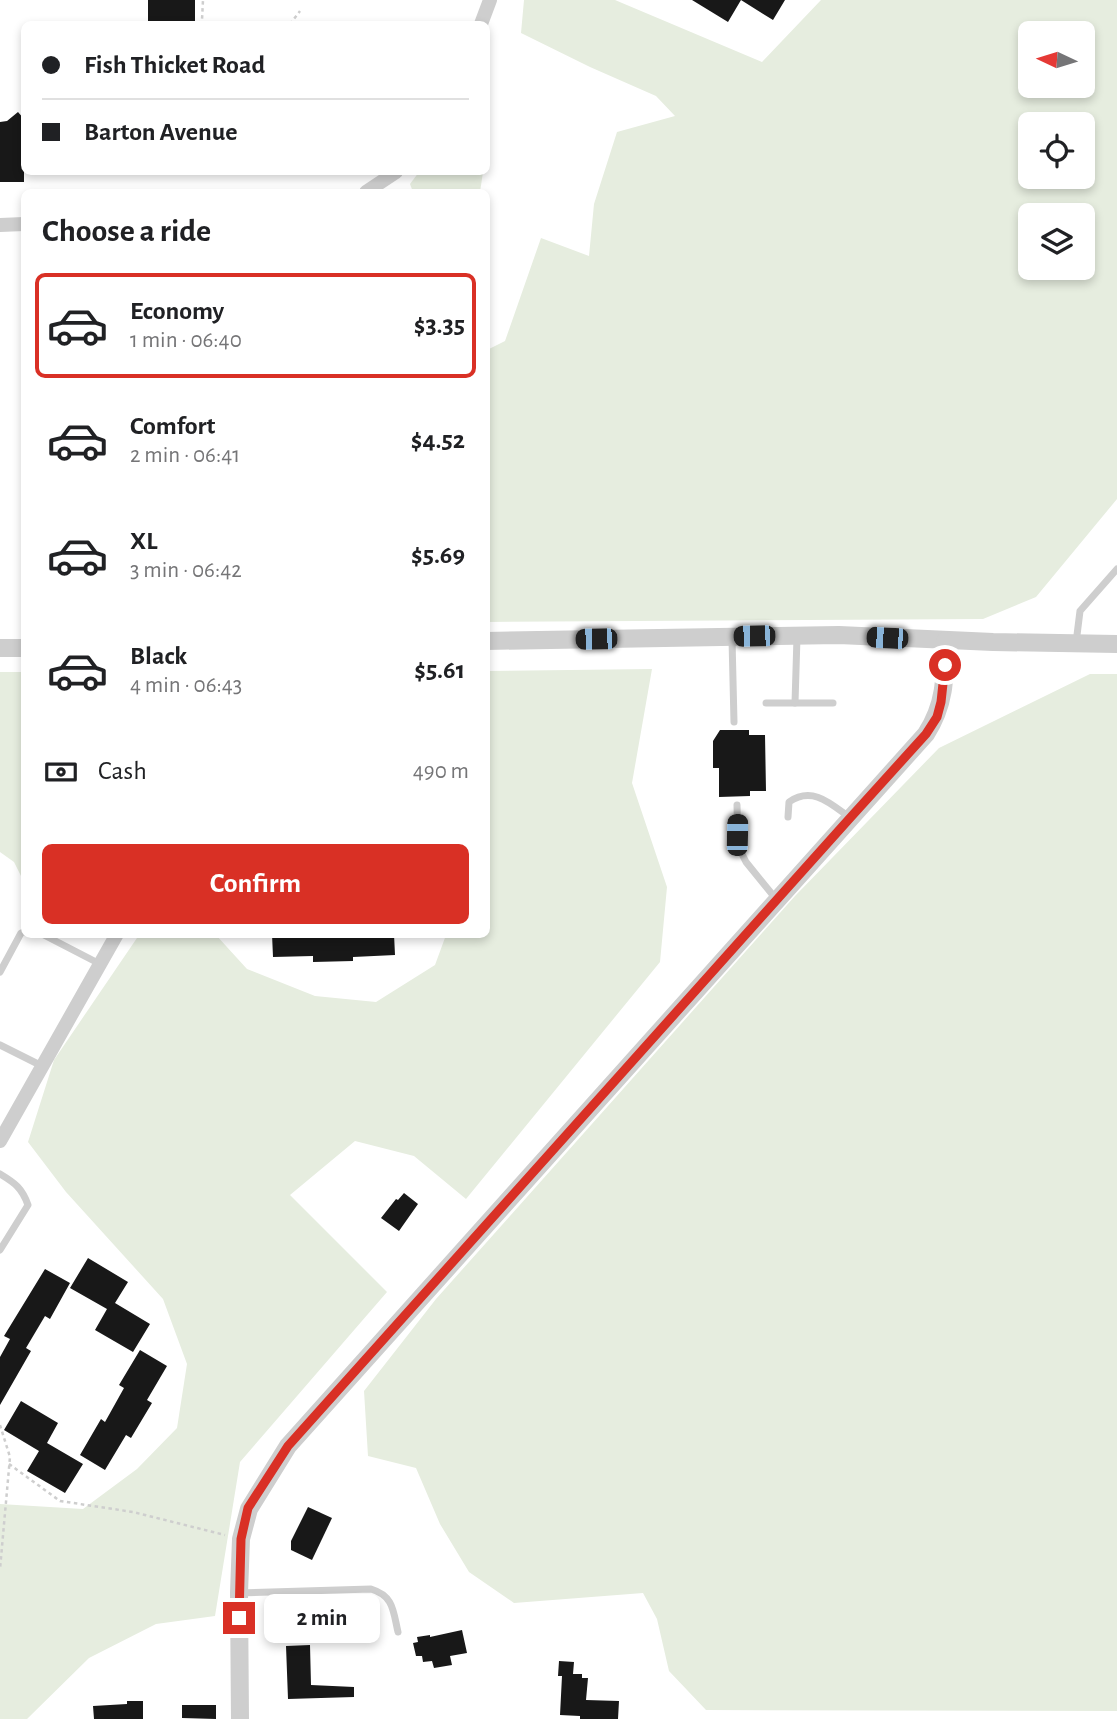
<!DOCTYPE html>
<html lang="en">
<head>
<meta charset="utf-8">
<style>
  body { margin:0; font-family:"Alegreya Sans",sans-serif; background:#f6f6f6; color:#202124; height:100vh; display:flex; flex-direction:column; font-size:26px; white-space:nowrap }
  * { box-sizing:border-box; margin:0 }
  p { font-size:23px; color:#757577 }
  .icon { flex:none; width:38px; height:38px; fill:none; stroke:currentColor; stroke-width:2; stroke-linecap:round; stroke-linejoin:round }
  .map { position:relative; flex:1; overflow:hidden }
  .side { position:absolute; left:21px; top:189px; width:469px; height:749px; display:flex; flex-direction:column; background:#fff; border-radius:10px; box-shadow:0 4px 10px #0003 }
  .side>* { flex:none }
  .hud { position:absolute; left:21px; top:21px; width:469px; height:154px; border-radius:10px; box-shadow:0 4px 10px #0003; display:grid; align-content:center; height:154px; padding:0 21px; background:#fff }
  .needle { width:46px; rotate:274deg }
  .tools { position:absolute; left:1018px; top:21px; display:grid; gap:14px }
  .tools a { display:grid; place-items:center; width:77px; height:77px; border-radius:10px; background:#fff; box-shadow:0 4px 10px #0003; font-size:35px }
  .end { position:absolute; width:32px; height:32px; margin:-16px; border:9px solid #d93025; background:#fff; box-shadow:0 0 0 4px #fff }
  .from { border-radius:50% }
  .bubble { position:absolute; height:49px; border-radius:10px; background:#fff; box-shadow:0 4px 10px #0003; font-size:23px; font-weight:600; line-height:49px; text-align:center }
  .car { position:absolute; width:21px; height:42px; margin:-21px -10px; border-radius:9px; box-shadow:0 0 5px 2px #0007; background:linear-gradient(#222 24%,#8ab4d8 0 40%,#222 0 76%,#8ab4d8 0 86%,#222 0) }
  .hud b { display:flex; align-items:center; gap:24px; height:66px; font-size:26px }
  .hud b+b { border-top:2px solid #e0e0e0 }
  .hud i { width:18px; height:18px; background:#202124 }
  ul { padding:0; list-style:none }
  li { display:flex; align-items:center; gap:21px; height:105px; margin:0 14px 10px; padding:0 7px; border:4px solid transparent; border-radius:10px }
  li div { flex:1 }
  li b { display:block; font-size:26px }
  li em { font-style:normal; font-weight:600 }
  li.on { border-color:#d93025 }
  li>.icon { width:63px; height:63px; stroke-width:1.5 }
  h2 { padding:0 21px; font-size:32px; line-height:84px }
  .pay { display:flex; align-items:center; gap:18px; height:77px; padding:0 21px; font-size:26px }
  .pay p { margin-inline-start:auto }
  .primary-button { display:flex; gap:14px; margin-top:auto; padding:14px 21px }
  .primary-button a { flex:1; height:80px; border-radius:10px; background:#d93025; color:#fff; font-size:28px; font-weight:600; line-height:80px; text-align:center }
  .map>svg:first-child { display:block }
  .green { fill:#e6eddf; fill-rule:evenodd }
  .building { fill:#181818 }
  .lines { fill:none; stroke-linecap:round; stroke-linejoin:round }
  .path { stroke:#cecece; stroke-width:2.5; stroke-dasharray:3.5 3.5; stroke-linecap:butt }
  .service { stroke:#cecece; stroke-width:7 }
  .minor { stroke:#cecece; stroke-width:14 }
  .tertiary { stroke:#cecece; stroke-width:18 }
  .route { stroke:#d93025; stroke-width:9 }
</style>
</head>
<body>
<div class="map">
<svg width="1117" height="1719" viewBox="0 0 1117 1719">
  <rect width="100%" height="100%" fill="#fff"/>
  <!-- green -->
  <g class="green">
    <path d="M524 0H615L762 62 821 0H1117V499L1036 597 983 619 487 622V350L505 341 541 238 589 256 594 204 617 132 675 116 656 96 590 67 521 33ZM1083 33V86H1031V33ZM1031 124H1083V177H1031ZM1083 215V268H1031V215Z"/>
    <polygon points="419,172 483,172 480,192 413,192 410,184"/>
    <polygon points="652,669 632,783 667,887 660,962 466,1199 414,1156 355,1141 290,1195 387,1292 240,1462 215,1616 156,1624 89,1658 27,1719 0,1719 0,1504 83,1509 137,1469 177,1428 187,1364 163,1299 66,1192 28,1142 54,1060 139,935 216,935 247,969 315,996 376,1002 435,965 446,935 486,934 487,671"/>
    <polygon points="0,672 24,672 24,882 14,862 0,852"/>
    <polygon points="1090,674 1117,674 1117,1711 706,1710 669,1671 657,1619 643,1593 514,1603 469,1572 440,1524 416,1468 368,1456 364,1391 436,1299 795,896 939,748"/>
  </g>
  <!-- building -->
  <g class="building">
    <rect x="148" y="0" width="47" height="24"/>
    <polygon points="692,0 785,0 773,20 741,0 728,22"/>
    <polygon points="18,112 24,119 24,182 0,182 0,122 7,121"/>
    <polygon points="720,730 749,730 749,735 765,735 766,791 750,791 750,796 719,797 719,768 713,768 713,741"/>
    <polygon points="272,934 394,934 395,955 353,957 353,961 313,962 313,956 273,957"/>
    <polygon points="404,1193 418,1204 399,1231 381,1218 396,1199 398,1200"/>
    <polygon points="88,1258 128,1282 115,1303 150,1324 133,1352 95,1330 107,1309 70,1288"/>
    <polygon points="45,1269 70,1283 50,1319 45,1316 26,1348 31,1351 0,1405 0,1357 10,1339 4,1336"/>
    <polygon points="140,1350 167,1366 147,1400 152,1403 131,1438 126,1435 105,1470 80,1455 101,1419 105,1422 124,1388 119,1385"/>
    <polygon points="21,1401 58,1423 47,1443 83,1464 65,1493 27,1471 39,1451 4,1430"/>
    <polygon points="308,1507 332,1518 312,1560 291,1550 291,1541"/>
    <polygon points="462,1630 467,1653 450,1656 452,1665 434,1668 432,1661 423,1662 422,1656 416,1656 413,1643 418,1642 417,1637 430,1635 430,1637"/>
    <polygon points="310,1645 311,1685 354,1687 354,1697 288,1699 286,1646"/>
    <polygon points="559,1661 574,1662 573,1674 582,1674 582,1678 588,1678 586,1700 619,1701 618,1719 580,1719 580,1716 560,1715 562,1676 558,1676"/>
    <polygon points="127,1701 143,1701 143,1719 94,1719 93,1706 127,1704"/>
    <polygon points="182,1705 216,1705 216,1719 182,1718"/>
  </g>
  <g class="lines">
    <!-- path -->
    <g class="path">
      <polyline points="198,24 202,20 203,0"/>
      <polyline points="290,24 300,11"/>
      <polyline points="0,1425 10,1457 0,1569"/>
      <polyline points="9,1464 60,1501 133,1512 225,1535"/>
    </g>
    <!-- service -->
    <g class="service">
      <polyline points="732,639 734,722"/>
      <polyline points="1076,643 1080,611 1117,569"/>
      <polyline points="766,703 833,703"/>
      <polyline points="795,703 797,637"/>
      <polyline points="737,805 738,846 746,862 776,899"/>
      <path d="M788 817 789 802C812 786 830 803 849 817"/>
      <polyline points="42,934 100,964"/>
      <polyline points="0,972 21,933 24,932"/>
      <polyline points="0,1045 42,1066"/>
      <path d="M0 1174C15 1183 22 1188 28 1205L0 1250"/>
      <path d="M239 1593 371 1589C394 1596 393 1611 398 1632"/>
    </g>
    <!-- minor -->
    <g class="minor">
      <polyline points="481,24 490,0"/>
      <polyline points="366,192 396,172"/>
      <polyline points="0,225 24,224"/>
      <polyline points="0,1141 117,934"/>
    </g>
    <!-- tertiary -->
    <g class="tertiary">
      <polyline points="486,641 839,635 993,642 1117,644"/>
      <polyline points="0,648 24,648"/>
      <path d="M240 1719 239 1593 241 1539 249 1509 288 1446 926 734C946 703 945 676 945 641"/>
    </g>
  </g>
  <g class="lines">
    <!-- route -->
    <polyline class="route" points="239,1618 241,1539 248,1508 288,1446 850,818 926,734 937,717 941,702 945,665"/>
  </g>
</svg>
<div class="tools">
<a><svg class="needle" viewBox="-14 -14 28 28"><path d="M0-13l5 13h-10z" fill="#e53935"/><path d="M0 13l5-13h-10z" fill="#757577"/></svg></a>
<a><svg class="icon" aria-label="locate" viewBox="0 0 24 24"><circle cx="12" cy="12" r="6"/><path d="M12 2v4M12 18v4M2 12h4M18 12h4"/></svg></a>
<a><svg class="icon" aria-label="layers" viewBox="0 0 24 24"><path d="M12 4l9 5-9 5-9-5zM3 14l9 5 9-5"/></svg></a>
</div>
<i class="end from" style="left:945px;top:665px"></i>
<i class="end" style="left:239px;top:1618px"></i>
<div class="bubble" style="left:264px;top:1594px;width:116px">2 min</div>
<i class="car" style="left:754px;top:636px;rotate:269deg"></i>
<i class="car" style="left:887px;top:638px;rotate:273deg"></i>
<i class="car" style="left:596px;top:639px;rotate:269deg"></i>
<i class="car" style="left:737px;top:835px;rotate:1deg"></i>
<div class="hud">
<b><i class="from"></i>Fish Thicket Road</b>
<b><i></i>Barton Avenue</b>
</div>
<section class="side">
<h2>Choose a ride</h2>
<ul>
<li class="on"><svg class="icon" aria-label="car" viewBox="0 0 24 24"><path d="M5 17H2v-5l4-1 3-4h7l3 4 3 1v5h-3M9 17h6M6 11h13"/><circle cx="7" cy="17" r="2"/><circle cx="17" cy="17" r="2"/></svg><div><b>Economy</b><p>1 min · 06:40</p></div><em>$3.35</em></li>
<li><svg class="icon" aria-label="car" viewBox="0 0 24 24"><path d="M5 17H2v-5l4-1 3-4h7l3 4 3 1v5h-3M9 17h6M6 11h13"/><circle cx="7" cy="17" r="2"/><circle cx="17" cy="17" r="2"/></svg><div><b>Comfort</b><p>2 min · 06:41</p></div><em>$4.52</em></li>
<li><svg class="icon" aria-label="car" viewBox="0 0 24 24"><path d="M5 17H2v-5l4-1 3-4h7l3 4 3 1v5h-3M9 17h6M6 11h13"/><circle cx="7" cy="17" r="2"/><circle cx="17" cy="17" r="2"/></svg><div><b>XL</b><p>3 min · 06:42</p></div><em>$5.69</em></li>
<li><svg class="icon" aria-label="car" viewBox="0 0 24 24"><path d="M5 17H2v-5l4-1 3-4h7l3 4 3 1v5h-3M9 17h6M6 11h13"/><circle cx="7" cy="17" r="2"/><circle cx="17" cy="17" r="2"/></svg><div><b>Black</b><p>4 min · 06:43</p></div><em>$5.61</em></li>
</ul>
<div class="pay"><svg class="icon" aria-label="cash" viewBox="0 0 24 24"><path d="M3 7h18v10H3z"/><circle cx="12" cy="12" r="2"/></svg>Cash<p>490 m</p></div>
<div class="primary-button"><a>Confirm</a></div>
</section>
</div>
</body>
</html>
